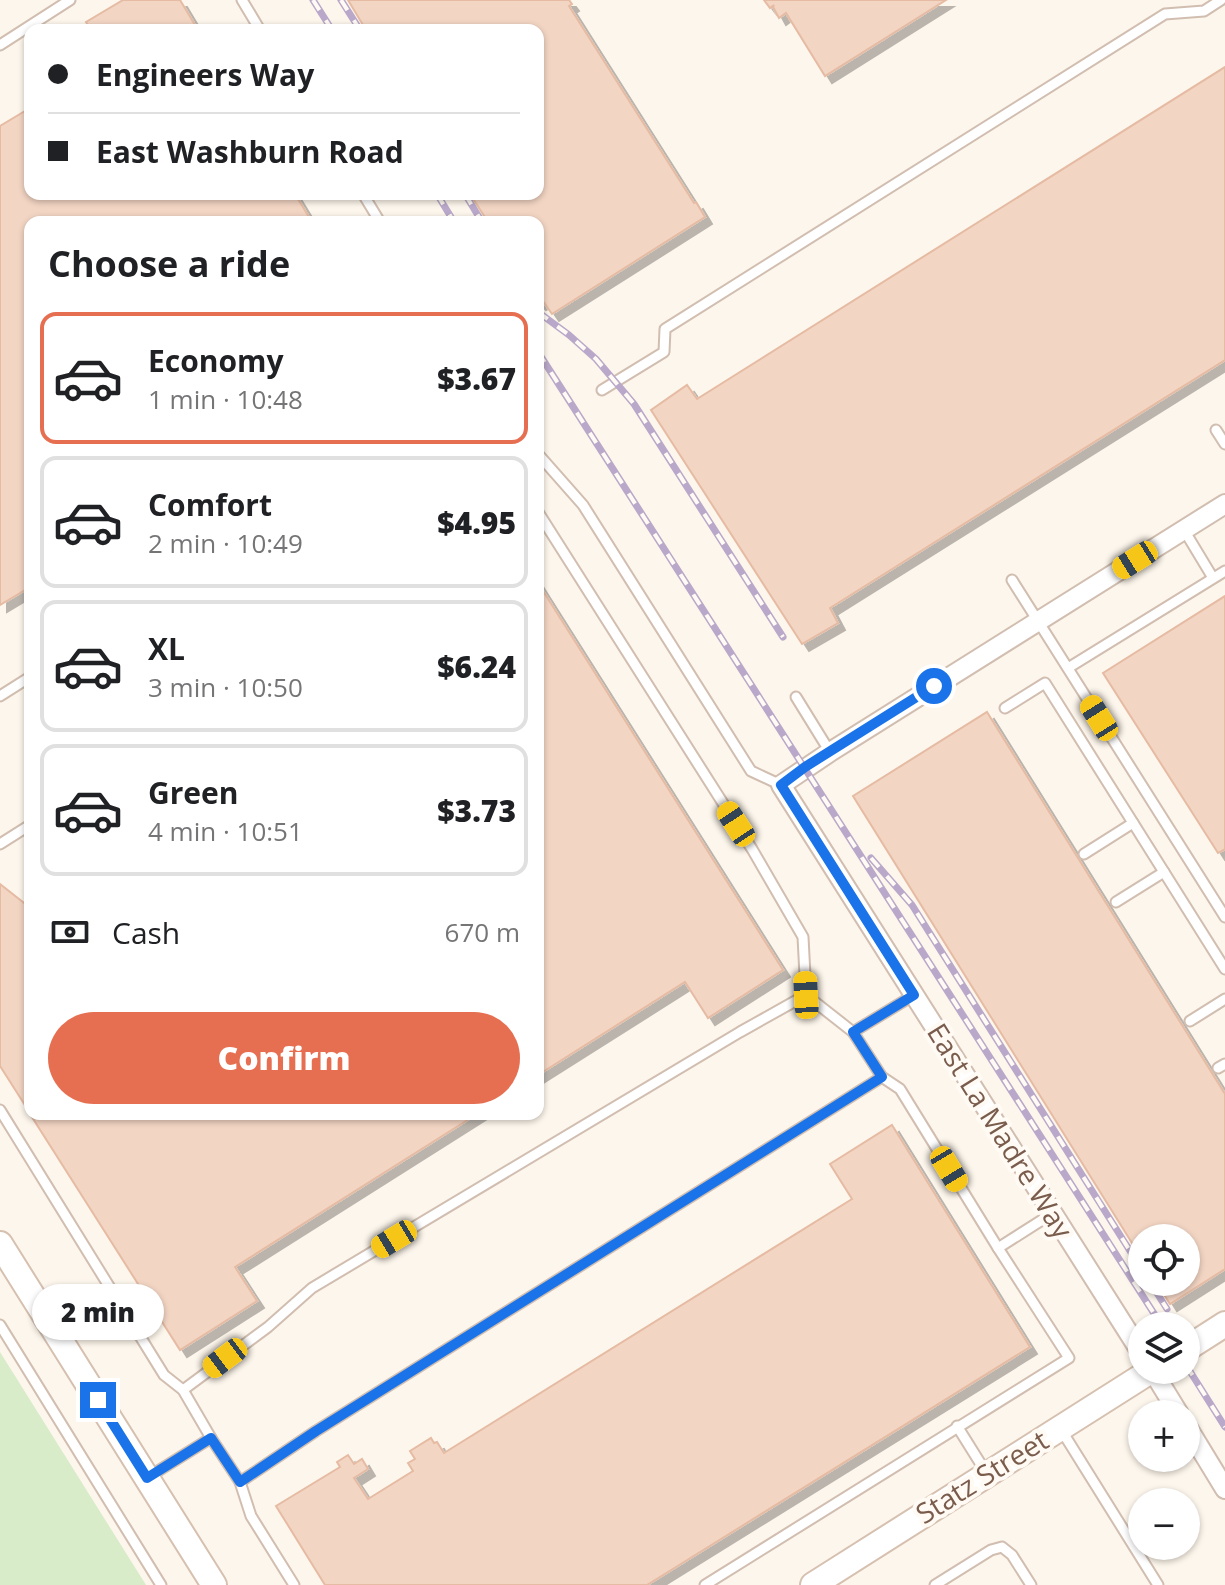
<!DOCTYPE html>
<html lang="en">
<head>
<meta charset="utf-8">
<style>
  body { margin:0; font-family:"Open Sans",sans-serif; background:#f6f6f6; color:#202124; height:100vh; display:flex; flex-direction:column; font-size:30px; white-space:nowrap }
  * { box-sizing:border-box; margin:0 }
  p { font-size:26px; color:#757577 }
  .icon { flex:none; width:44px; height:44px; fill:none; stroke:currentColor; stroke-width:2; stroke-linecap:round; stroke-linejoin:round }
  .map { position:relative; flex:1; overflow:hidden }
  .side { position:absolute; left:24px; top:216px; width:520px; height:904px; display:flex; flex-direction:column; background:#fff; border-radius:16px; box-shadow:0 2px 6px #0004 }
  .side>* { flex:none }
  .banner { position:absolute; left:24px; top:24px; width:520px; height:176px; border-radius:16px; box-shadow:0 2px 6px #0004; display:grid; align-content:center; height:176px; padding:0 24px; background:#fff }
  .tools { position:absolute; left:1128px; top:1224px; display:grid; gap:16px }
  .tools a { display:grid; place-items:center; width:72px; height:72px; border-radius:50%; background:#fff; box-shadow:0 2px 6px #0004; font-size:40px }
  .end { position:absolute; width:36px; height:36px; margin:-18px; border:10px solid #1a73e8; background:#fff; box-shadow:0 0 0 4px #fff }
  .from { border-radius:50% }
  .bubble { position:absolute; height:56px; border-radius:28px; background:#fff; box-shadow:0 2px 6px #0004; font-size:26px; font-weight:800; line-height:56px; text-align:center }
  .car { position:absolute; width:24px; height:48px; margin:-24px -12px; border-radius:10px; box-shadow:0 0 6px 2px #0007; background:linear-gradient(#f5c518 24%,#345 0 40%,#f5c518 0 76%,#345 0 86%,#f5c518 0) }
  .banner b { display:flex; align-items:center; gap:28px; height:76px; font-size:30px }
  .banner b+b { border-top:2px solid #e0e0e0 }
  .banner i { width:20px; height:20px; background:#202124 }
  ul { padding:0; list-style:none }
  li { display:flex; align-items:center; gap:24px; height:132px; margin:0 16px 12px; padding:0 8px; border:4px solid #e0e0e0; border-radius:16px }
  li div { flex:1 }
  li b { display:block; font-size:30px }
  li em { font-style:normal; font-weight:800 }
  li.active { border-color:#e76f51 }
  li>.icon { width:72px; height:72px; stroke-width:1.5 }
  h2 { padding:0 24px; font-size:36px; line-height:96px }
  .pay { display:flex; align-items:center; gap:20px; height:88px; padding:0 24px; font-size:30px }
  .pay p { margin-inline-start:auto }
  .action { display:flex; gap:16px; margin-top:auto; padding:16px 24px }
  .action a { flex:1; height:92px; border-radius:48px; background:#e76f51; color:#fff; font-size:32px; font-weight:800; line-height:92px; text-align:center }
  .map>svg:first-child { display:block }
  .green { fill:#d8ecc9 }
  .building { fill:#f3d5c3; stroke:#e6bba3; stroke-width:2; filter:url(#shadow) }
  .lines { fill:none; stroke-linecap:round; stroke-linejoin:round }
  .lane-casing { stroke:#d1beb0; stroke-width:13 }
  .street-casing { stroke:#d1beb0; stroke-width:22 }
  .secondary-casing { stroke:#d6c0b0; stroke-width:28 }
  .lane { stroke:#fff; stroke-width:9 }
  .street { stroke:#fff; stroke-width:18 }
  .secondary { stroke:#fff; stroke-width:24 }
  .rail-casing { stroke:#b9a8c9; stroke-width:7 }
  .rail { stroke:#fffaf3; stroke-width:4; stroke-dasharray:12; stroke-linecap:butt }
  .route { stroke:#1a73e8; stroke-width:10 }
  .labels { text-anchor:middle; stroke-width:8; stroke-linejoin:round; paint-order:stroke }
  .street-label { font-size:28px; fill:#7a5c4d; stroke:#fffaf3 }
</style>
</head>
<body>
<div class="map">
<svg width="1225" height="1585" viewBox="0 0 1225 1585">
  <defs>
    <filter id="shadow"><feDropShadow dx="7" dy="7" stdDeviation="0" flood-color="#0004"/></filter>
  </defs>
  <rect width="100%" height="100%" fill="#fdf6ec"/>
  <!-- green -->
  <polygon class="green" points="0,1352 146,1585 0,1585"/>
  <!-- building -->
  <g class="building">
    <polygon points="123,0 180,0 198,30 91,30 86,22"/>
    <polygon points="348,0 569,0 572,4 569,6 694,203 696,202 705,217 552,314 543,301 539,303 538,302 538,222 488,222 470,194 538,194 538,30 366,30"/>
    <polygon points="764,0 946,0 825,76 786,13 779,18 773,7 774,5 770,8"/>
    <polygon points="1225,67 1225,360 830,608 838,623 802,644 651,410 687,385 697,399"/>
    <polygon points="30,108 30,194 295,194 312,222 30,222 30,587 0,605 0,126"/>
    <polygon points="538,583 783,970 708,1018 685,982 538,1075"/>
    <polygon points="1225,596 1225,849 1218,853 1103,673"/>
    <polygon points="987,712 1225,1094 1225,1269 1170,1304 1156,1282 1186,1282 1186,1238 1142,1238 1142,1259 853,796"/>
    <polygon points="0,884 28,906 30,905 30,1113 0,1066"/>
    <polygon points="30,1114 477,1114 235,1267 257,1301 180,1350"/>
    <polygon points="892,1125 1030,1347 647,1585 325,1585 276,1506 340,1467 337,1462 348,1455 354,1464 362,1459 368,1469 354,1478 368,1499 413,1471 408,1463 415,1459 410,1451 431,1438 434,1443 437,1442 444,1453 852,1199 830,1164"/>
  </g>
  <g class="lines">
    <!-- lane casing -->
    <g class="lane-casing">
      <g id="lane">
        <polyline points="242,0 260,30"/>
        <polyline points="0,45 70,0"/>
        <polyline points="363,194 380,222"/>
        <polyline points="602,390 664,352 665,329 1165,14 1204,11 1221,0"/>
        <polyline points="1216,430 1225,444"/>
        <polyline points="538,454 583,505 751,771 781,785"/>
        <polyline points="538,512 752,849 803,937 806,995 853,1032 882,1077 900,1089 998,1248 1069,1358 705,1585"/>
        <polyline points="1184,530 1213,578"/>
        <polyline points="1012,580 1225,917"/>
        <polyline points="1068,668 1225,571"/>
        <polyline points="0,696 30,677"/>
        <polyline points="796,697 830,752"/>
        <polyline points="1005,708 1045,683 1225,969"/>
        <polyline points="0,844 30,825"/>
        <polyline points="1084,854 1133,823"/>
        <polyline points="1116,902 1164,872"/>
        <polyline points="1190,1021 1225,999"/>
        <polyline points="853,1032 914,995"/>
        <polyline points="1218,1068 1225,1064"/>
        <polyline points="0,1110 164,1375 183,1390 211,1438 240,1482 251,1516 294,1585"/>
        <polyline points="998,1248 1053,1213"/>
        <polyline points="0,1325 161,1585"/>
        <polyline points="183,1390 268,1327 312,1288 740,1032 806,995"/>
        <polyline points="957,1426 987,1474"/>
        <polyline points="1060,1428 1158,1585"/>
        <polyline points="150,1476 211,1438"/>
        <polyline points="240,1482 316,1431 882,1077"/>
        <polyline points="935,1585 991,1550 1002,1547 1012,1555 1031,1585"/>
      </g>
    </g>
    <!-- street casing -->
    <g class="street-casing">
      <g id="street">
        <polyline points="1142,1354 781,785 830,752 1225,504"/>
        <polyline points="1152,1370 1179,1414"/>
        <polyline points="1186,1425 1225,1489"/>
      </g>
    </g>
    <!-- secondary casing -->
    <g class="secondary-casing">
      <g id="secondary">
        <polyline points="0,1244 214,1585"/>
        <polyline points="1186,1349 1225,1324"/>
        <polyline points="813,1585 1152,1370"/>
      </g>
    </g>
    <!-- lane -->
    <use href="#lane" class="lane"/>
    <!-- street -->
    <use href="#street" class="street"/>
    <!-- secondary -->
    <use href="#secondary" class="secondary"/>
    <!-- rail casing -->
    <g class="rail-casing">
      <g id="rail">
        <polyline points="313,0 332,30"/>
        <polyline points="341,0 360,30"/>
        <polyline points="437,194 454,222"/>
        <polyline points="465,194 482,222"/>
        <polyline points="538,312 569,335 596,359 634,404 783,637"/>
        <polyline points="538,352 1162,1326"/>
        <polyline points="871,858 912,905 1142,1270"/>
        <polyline points="1150,1282 1167,1309"/>
        <polyline points="1186,1365 1225,1427"/>
      </g>
    </g>
    <!-- rail -->
    <use href="#rail" class="rail"/>
  </g>
  <g class="lines">
    <!-- route -->
    <polyline class="route" points="98,1400 147,1478 211,1438 240,1482 316,1431 882,1077 853,1032 914,995 781,785 805,767 934,686"/>
  </g>
  <g class="labels">
    <!-- street labels -->
    <g class="street-label">
      <text transform="translate(1000 1131) rotate(58)" y="10">East La Madre Way</text>
      <text transform="translate(982 1477) rotate(-32)" y="10">Statz Street</text>
    </g>
  </g>
</svg>
<div class="tools">
<a><svg class="icon" aria-label="locate" viewBox="0 0 24 24"><circle cx="12" cy="12" r="6"/><path d="M12 2v4M12 18v4M2 12h4M18 12h4"/></svg></a>
<a><svg class="icon" aria-label="layers" viewBox="0 0 24 24"><path d="M12 4l9 5-9 5-9-5zM3 14l9 5 9-5"/></svg></a>
<a>+</a>
<a>−</a>
</div>
<i class="end from" style="left:934px;top:686px"></i>
<i class="end" style="left:98px;top:1400px"></i>
<div class="bubble" style="left:32px;top:1284px;width:132px">2 min</div>
<i class="car" style="left:1135px;top:560px;rotate:238deg"></i>
<i class="car" style="left:1099px;top:718px;rotate:328deg"></i>
<i class="car" style="left:736px;top:824px;rotate:327deg"></i>
<i class="car" style="left:806px;top:995px;rotate:357deg"></i>
<i class="car" style="left:949px;top:1169px;rotate:149deg"></i>
<i class="car" style="left:394px;top:1239px;rotate:239deg"></i>
<i class="car" style="left:225px;top:1358px;rotate:233deg"></i>
<div class="banner">
<b><i class="from"></i>Engineers Way</b>
<b><i></i>East Washburn Road</b>
</div>
<section class="side">
<h2>Choose a ride</h2>
<ul>
<li class="active"><svg class="icon" aria-label="car" viewBox="0 0 24 24"><path d="M5 17H2v-5l4-1 3-4h7l3 4 3 1v5h-3M9 17h6M6 11h13"/><circle cx="7" cy="17" r="2"/><circle cx="17" cy="17" r="2"/></svg><div><b>Economy</b><p>1 min · 10:48</p></div><em>$3.67</em></li>
<li><svg class="icon" aria-label="car" viewBox="0 0 24 24"><path d="M5 17H2v-5l4-1 3-4h7l3 4 3 1v5h-3M9 17h6M6 11h13"/><circle cx="7" cy="17" r="2"/><circle cx="17" cy="17" r="2"/></svg><div><b>Comfort</b><p>2 min · 10:49</p></div><em>$4.95</em></li>
<li><svg class="icon" aria-label="car" viewBox="0 0 24 24"><path d="M5 17H2v-5l4-1 3-4h7l3 4 3 1v5h-3M9 17h6M6 11h13"/><circle cx="7" cy="17" r="2"/><circle cx="17" cy="17" r="2"/></svg><div><b>XL</b><p>3 min · 10:50</p></div><em>$6.24</em></li>
<li><svg class="icon" aria-label="car" viewBox="0 0 24 24"><path d="M5 17H2v-5l4-1 3-4h7l3 4 3 1v5h-3M9 17h6M6 11h13"/><circle cx="7" cy="17" r="2"/><circle cx="17" cy="17" r="2"/></svg><div><b>Green</b><p>4 min · 10:51</p></div><em>$3.73</em></li>
</ul>
<div class="pay"><svg class="icon" aria-label="cash" viewBox="0 0 24 24"><path d="M3 7h18v10H3z"/><circle cx="12" cy="12" r="2"/></svg>Cash<p>670 m</p></div>
<div class="action"><a>Confirm</a></div>
</section>
</div>
</body>
</html>
